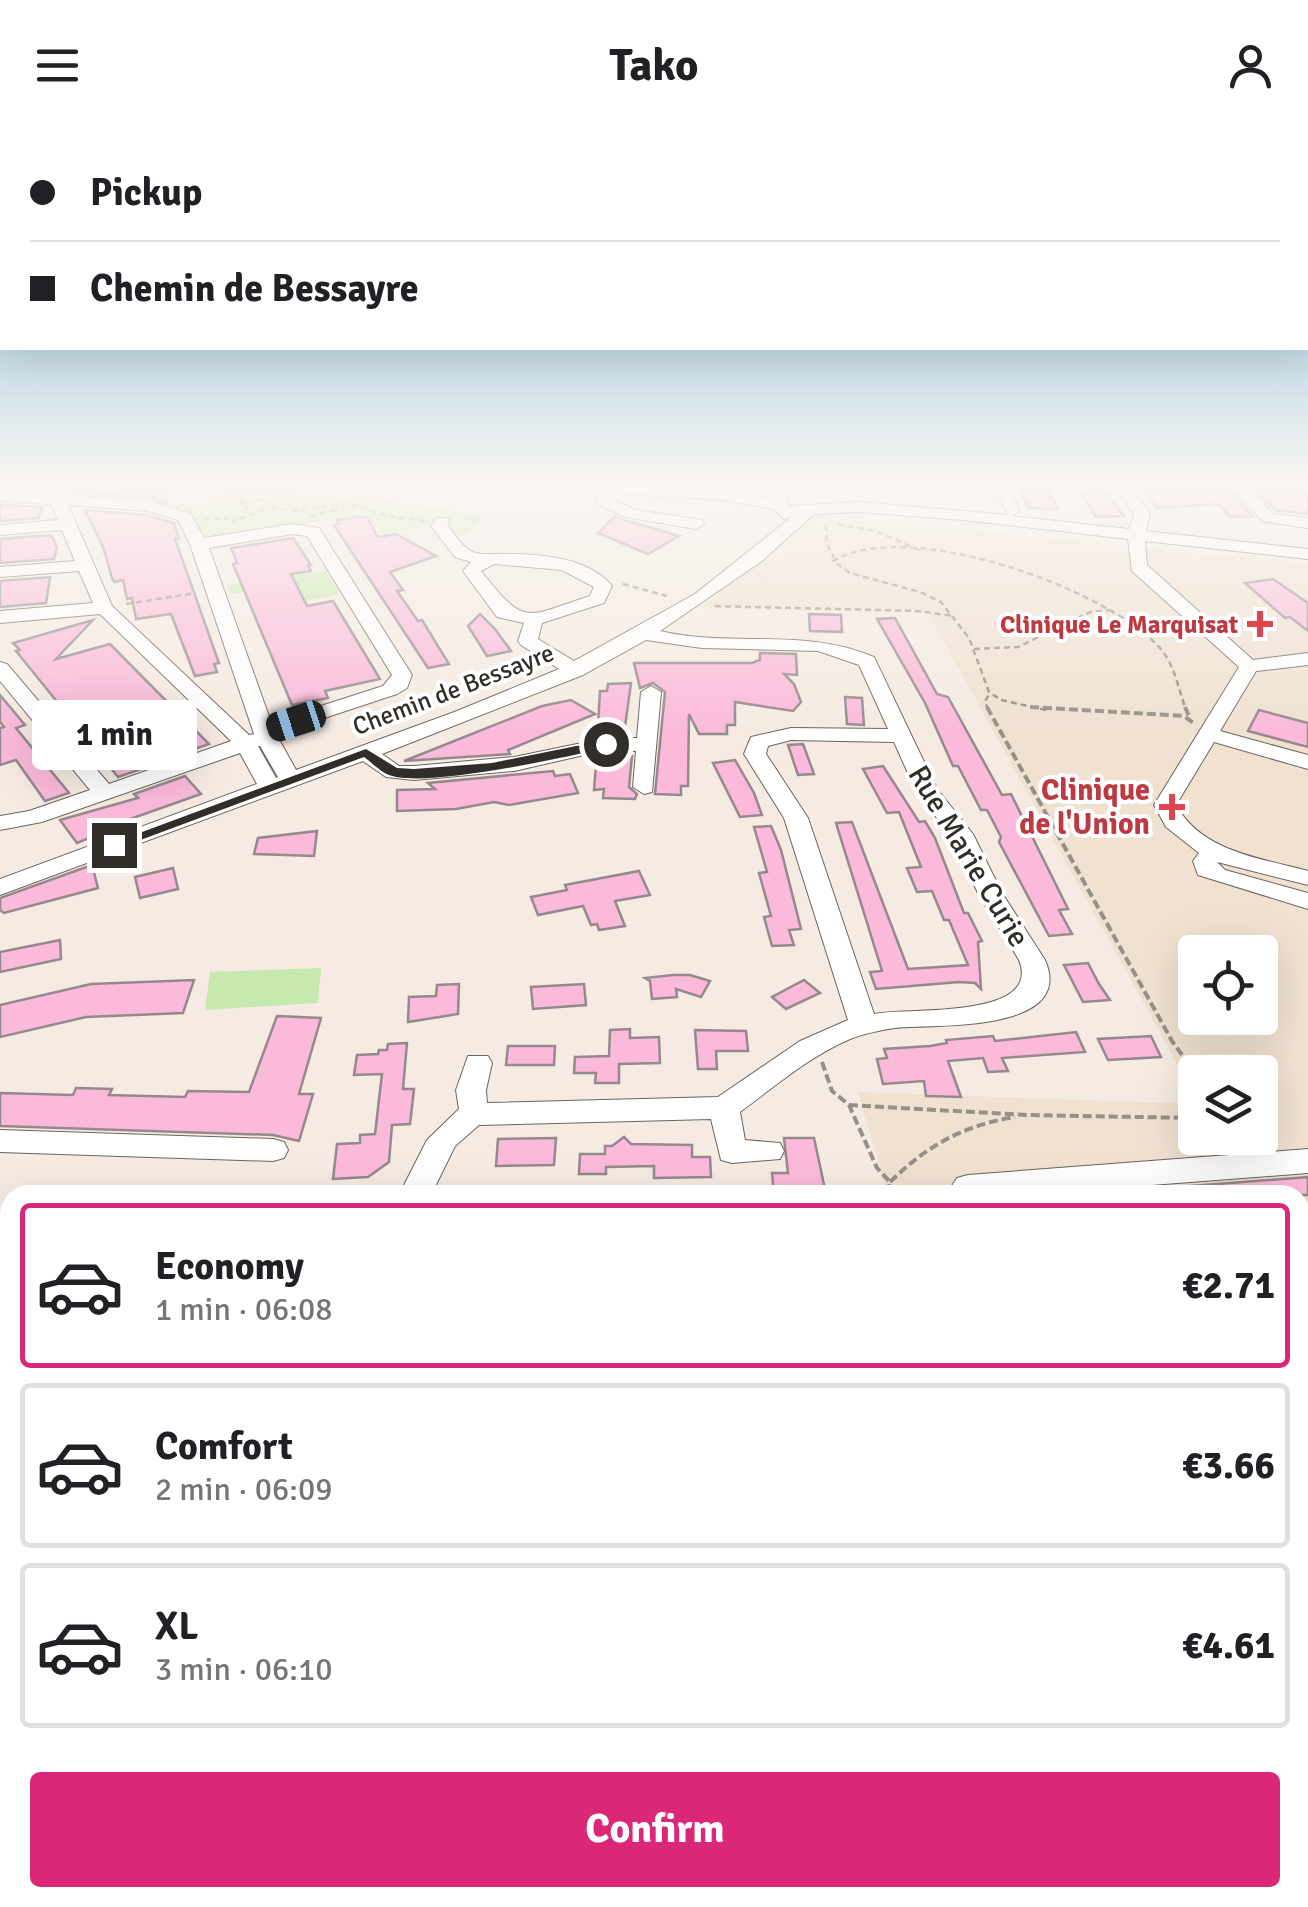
<!DOCTYPE html>
<html lang="en">
<head>
<meta charset="utf-8">
<style>
  body { margin:0; font-family:Signika,sans-serif; background:#f6f6f6; color:#202124; height:100vh; display:flex; flex-direction:column; font-size:38px; white-space:nowrap }
  * { box-sizing:border-box; margin:0 }
  p { font-size:32px; color:#757577 }
  .icon { flex:none; width:55px; height:55px; fill:none; stroke:currentColor; stroke-width:2; stroke-linecap:round; stroke-linejoin:round }
  .map { position:relative; flex:1; overflow:hidden }
  .sheet { position:absolute; left:0px; top:1055px; width:1310px; height:722px; display:flex; flex-direction:column; background:#fff; border-radius:30px 30px 0 0; box-shadow:0 10px 40px #0002 }
  .sheet>* { flex:none }
  .banner { position:absolute; left:0px; top:0px; width:1310px; height:220px; box-shadow:0 10px 40px #0002; display:grid; align-content:center; height:220px; padding:0 30px; background:#fff }
  .buttons { position:absolute; left:1178px; top:805px; display:grid; gap:20px }
  .buttons a { display:grid; place-items:center; width:100px; height:100px; border-radius:10px; background:#fff; box-shadow:0 10px 40px #0002; font-size:50px }
  .end { position:absolute; width:45px; height:45px; margin:-22px; border:12px solid #312e2a; background:#fff; box-shadow:0 0 0 5px #fff }
  .from { border-radius:50% }
  .bubble { position:absolute; height:70px; border-radius:10px; background:#fff; box-shadow:0 10px 40px #0002; font-size:32px; font-weight:700; line-height:70px; text-align:center }
  .car { position:absolute; width:30px; height:60px; margin:-30px -15px; border-radius:12px; box-shadow:0 0 8px 2px #0007; background:linear-gradient(#222 24%,#8ab4d8 0 40%,#222 0 76%,#8ab4d8 0 86%,#222 0) }
  .banner b { display:flex; align-items:center; gap:35px; height:95px; font-size:38px }
  .banner b+b { border-top:2px solid #e0e0e0 }
  .banner i { width:25px; height:25px; background:#202124 }
  ul { padding:18px 0 0; list-style:none }
  li { display:flex; align-items:center; gap:30px; height:165px; margin:0 20px 15px; padding:0 10px; border:5px solid #e0e0e0; border-radius:10px }
  li div { flex:1 }
  li b { display:block; font-size:38px }
  li em { font-style:normal; font-weight:700 }
  li.selected { border-color:#db2777 }
  li>.icon { width:90px; height:90px; stroke-width:1.5 }
  .action { display:flex; gap:20px; margin-top:auto; padding:20px 30px }
  .action a { flex:1; height:115px; border-radius:10px; background:#db2777; color:#fff; font-size:40px; font-weight:700; line-height:115px; text-align:center }
  header { display:flex; justify-content:space-between; align-items:center; height:130px; padding:0 30px; background:#fff; font-size:45px; font-weight:700 }
  .map>svg:first-child { display:block }
  .built { fill:#f0e1d1; fill-rule:evenodd }
  .green { fill:#c7e9b0 }
  .building { fill:#fbbada; stroke:#95898e; stroke-width:2.5 }
  .lines { fill:none; stroke-linecap:round; stroke-linejoin:round }
  .minor-casing { stroke:#6c645c; stroke-width:2 }
  .path-far2 { stroke:#979089; stroke-width:2.5; stroke-dasharray:6 4; stroke-linecap:butt }
  .path-far1 { stroke:#979089; stroke-width:4; stroke-dasharray:9 4; stroke-linecap:butt }
  .path { stroke:#979089; stroke-width:5; stroke-dasharray:15 8; stroke-linecap:butt }
  .minor { fill:#fff; fill-rule:evenodd }
  .route { fill:#312e2a }
  .health-dot { fill:#e0444e; stroke:#fff; stroke-width:4 }
  .labels { text-anchor:middle; stroke-width:8; stroke-linejoin:round; paint-order:stroke }
  .far-health-label { font-size:25px; font-weight:bold; fill:#be3a42; stroke:#fff; text-anchor:end }
  .far-street-label { font-size:25px; fill:#312e2a; stroke:#fff }
  .health-label { font-size:30px; font-weight:bold; fill:#be3a42; stroke:#fff; text-anchor:end }
  .street-label { font-size:30px; fill:#312e2a; stroke:#fff }
</style>
</head>
<body>
<header><svg class="icon" aria-label="menu" viewBox="0 0 24 24"><path d="M4 6h16M4 12h16M4 18h16"/></svg>Tako<svg class="icon" aria-label="person" viewBox="0 0 24 24"><circle cx="12" cy="8" r="4"/><path d="M4 21q1-7 8-7t8 7"/></svg></header>
<div class="map">
<svg width="1308" height="1777" viewBox="0 0 1308 1777">
  <rect width="100%" height="100%" fill="#f5ebe2"/>
  <!-- built -->
  <path class="built" d="M810 383 1212 425 1274 428 1308 435V1777H1105L1097 1768H1300V1065H888L858 962 1195 974V1008H1260V942H1195V966L928 483 699 478 755 436 783 421ZM1195 822H1260V888H1195Z"/>
  <!-- green -->
  <g class="green">
    <path d="M225 355 350 364 485 386 464 406 455 408 447 397 451 393 434 390 430 396 381 405 365 384 211 409 202 407C193 386 188 380 165 373L204 376Z"/>
    <polygon points="326,441 340,464 290,474 281,456 230,464 226,455"/>
    <polygon points="321,838 318,873 205,880 210,842"/>
  </g>
  <!-- building -->
  <g class="building">
    <polygon points="1024,354 1045,354 1058,379 1028,378 1019,358 1026,358"/>
    <polygon points="1139,354 1227,356 1253,387 1230,387 1219,374 1157,378"/>
    <polygon points="1260,354 1308,354 1308,384 1275,380 1252,356"/>
    <polygon points="78,356 163,361 167,373 149,367 80,363"/>
    <polygon points="1080,362 1106,362 1124,386 1096,387"/>
    <polygon points="0,375 42,377 39,388 0,391"/>
    <polygon points="85,380 147,385 174,393 179,408 175,409 219,533 214,534 217,542 195,546 171,484 136,489 132,468 127,469 123,450 114,452 112,448 103,417"/>
    <polygon points="366,386 378,407 396,404 436,426 390,442 403,460 397,461 418,491 422,490 449,534 428,538 334,395 339,394 337,390"/>
    <polygon points="615,386 624,390 679,406 648,424 598,403"/>
    <polygon points="51,405 57,417 54,429 0,433 0,409"/>
    <polygon points="293,408 311,435 308,435 311,441 291,444 307,476 333,471 380,549 325,561 328,568 292,575 233,434 237,433 231,418"/>
    <polygon points="50,447 46,473 0,477 0,451"/>
    <polygon points="1273,449 1308,473 1308,501 1290,487 1285,488 1245,453"/>
    <polygon points="480,484 495,499 511,521 487,526 468,496"/>
    <polygon points="809,484 841,485 842,502 810,501"/>
    <polygon points="895,488 937,564 948,567 1002,665 1011,664 1068,779 1059,780 1072,804 1049,806 999,712 1001,707 987,680 981,680 958,636 953,636 925,573 877,489"/>
    <polygon points="93,490 56,529 110,514 209,614 178,625 138,582 105,593 136,628 161,619 170,629 118,647 16,521 20,520 13,513"/>
    <polygon points="760,523 796,524 797,545 784,544 794,554 801,572 793,581 735,572 735,595 727,595 727,604 699,604 689,584 688,656 681,656 681,665 655,664 665,562 653,553 640,558 634,533 752,533 760,530"/>
    <polygon points="631,553 624,604 606,604 606,595 598,595 600,561 607,561 608,554"/>
    <polygon points="0,565 25,595 16,598 69,663 45,671 16,630 0,635 0,598 4,597 0,592"/>
    <polygon points="845,567 862,568 864,595 847,594"/>
    <polygon points="571,570 595,584 508,620 510,624 404,631 542,576"/>
    <polygon points="1259,580 1308,593 1308,617 1248,601"/>
    <polygon points="803,614 814,644 798,645 788,615"/>
    <polygon points="605,624 632,626 629,657 637,664 635,669 603,668 604,659 594,660 596,635 604,635"/>
    <polygon points="735,630 754,663 762,685 740,687 713,633"/>
    <polygon points="883,636 919,692 925,691 935,708 964,783 968,783 982,811 978,812 981,859 975,853 959,852 876,859 870,842 882,841 836,693 852,692 908,839 968,835 949,790 944,790 932,761 917,762 907,738 921,737 899,682 887,683 863,639"/>
    <polygon points="553,641 555,646 570,644 578,663 509,675 494,672 456,679 397,681 397,660 435,659 428,653"/>
    <polygon points="185,646 201,664 102,699 104,702 77,713 60,690 138,668 134,664"/>
    <polygon points="771,696 781,720 801,799 789,800 794,815 772,816 764,787 771,786 759,743 767,742 754,697"/>
    <polygon points="317,701 314,726 254,724 258,708"/>
    <polygon points="92,735 98,758 4,783 0,780 0,768"/>
    <polygon points="173,738 178,759 140,768 135,747"/>
    <polygon points="639,741 650,765 615,771 625,796 599,800 597,794 591,795 583,776 538,785 531,767 567,760 565,755"/>
    <polygon points="60,810 61,829 0,842 0,822"/>
    <polygon points="1088,833 1099,854 1110,870 1083,872 1064,835"/>
    <polygon points="673,845 690,845 710,851 701,867 676,859 677,867 652,869 650,851 645,848"/>
    <polygon points="194,850 183,883 86,887 0,907 0,875 91,854"/>
    <polygon points="804,850 820,863 786,879 772,867"/>
    <polygon points="459,854 458,884 408,892 409,867 436,866 437,855"/>
    <polygon points="584,854 586,875 533,879 531,857"/>
    <polygon points="277,886 321,888 299,964 313,964 299,1011 273,1005 0,996 0,963 73,965 76,958 112,959 109,965 185,967 188,961 249,962"/>
    <polygon points="630,899 630,908 659,907 660,933 619,934 619,953 595,953 596,943 574,943 575,927 609,926 610,900"/>
    <polygon points="695,900 746,901 748,921 716,921 717,939 698,939"/>
    <polygon points="1076,902 1085,922 1002,928 1008,941 988,942 983,928 948,931 961,967 926,966 924,951 883,954 877,929 887,928 884,919 930,916 947,913 946,910 993,906 995,911"/>
    <polygon points="1151,906 1161,927 1108,930 1098,909"/>
    <polygon points="407,913 403,959 414,959 410,994 392,995 389,1032 368,1047 333,1049 337,1014 360,1013 360,1005 375,1004 382,944 354,945 357,925 378,924 379,920 387,920 388,914"/>
    <polygon points="508,916 555,916 554,935 506,935"/>
    <polygon points="624,1007 631,1014 692,1015 692,1027 710,1027 711,1047 654,1048 654,1036 606,1037 606,1044 579,1044 580,1024 605,1024 605,1016 612,1016"/>
    <polygon points="556,1008 554,1035 496,1036 498,1009"/>
    <polygon points="784,1008 814,1008 826,1064 774,1065 772,1043 788,1043"/>
    <polygon points="1308,1047 1308,1065 1178,1065 1178,1057"/>
  </g>
  <g class="lines">
    <!-- minor casing -->
    <g class="minor-casing">
      <g id="minor">
        <path d="M552 354 697 358 769 368 787 354H804L785 371 788 376 860 372 1008 385 992 354H1008L1019 381 1012 386 1129 399 1134 384 1113 354H1129L1150 384 1146 401 1308 419V429L1145 411 1147 435 1253 530 1308 523V535L1256 541 1220 601 1308 625V639L1214 612 1176 675C1202 722 1260 728 1308 741V755L1217 732 1225 740 1308 763V779L1198 745 1193 731 1199 723 1166 697 1154 675 1239 537 1132 441 1128 409 963 390 860 382 814 384 762 431 660 501C732 518 804 497 874 527L937 659 973 704 1002 763 1045 830C1077 904 931 894 895 898 881 900 863 904 850 909 810 926 774 957 740 982L745 1010 780 1013 784 1021 780 1029 732 1033 721 1030 711 989 479 995 455 1016 431 1065H399L427 1010 459 979 456 960 468 926H488L492 933 486 960 487 973 718 967 800 911 848 890 784 688 744 624 751 607 791 598 888 599 859 535 818 521 702 518 646 510 583 545 382 624 399 636H414L514 627 606 608H637L641 562 651 556 661 562 652 662 644 664 633 657 636 621 606 620 514 641 414 650 386 647 363 631 0 765V749L257 654 240 623 42 692 0 700V686L29 681 90 660 0 551V532L7 534 109 654 231 611 100 484 0 493V481L93 473 79 441 0 447V437L75 431 62 400 0 405V395L58 390 51 374 0 371V361L149 371 191 384 204 408 292 394 319 398 412 545 407 558 397 564 276 604 296 640 457 581 559 539 521 515 518 511 524 493 497 487 463 441 471 432 455 427 431 396 437 388H449L448 396C454 404 461 415 469 420 481 427 495 423 508 424 543 424 589 428 612 456L604 473 542 493 538 509 574 531 695 464 794 385 784 389 773 379 724 370 610 363 611 368 636 380 702 390 704 394 696 399 626 387 597 374 594 362 560 359ZM68 375 148 381 178 390 190 414 254 604 249 605 112 476ZM292 404 307 406 392 545 383 556 271 592 209 418ZM494 434 562 440 594 457 590 466C525 487 526 498 481 441ZM791 610 894 612 916 661 950 705 978 763 1019 830C1043 890 907 877 874 884L808 688 766 624 768 616ZM258 616H260L278 647 276 648Z"/>
        <polygon points="1230,354 1246,354 1273,384 1308,388 1308,398 1262,391"/>
        <polygon points="0,1000 273,1009 284,1012 288,1020 284,1028 273,1031 0,1022"/>
        <polygon points="1308,1019 1308,1043 1021,1065 946,1065 957,1048 968,1045"/>
        <polygon points="10,1145 10,1173 0,1174 0,1146"/>
        <polygon points="1308,1307 1308,1341 1300,1342 1300,1308"/>
        <polygon points="10,1560 10,1643 0,1647 0,1564"/>
        <polygon points="1308,1572 1308,1616 1300,1617 1300,1573"/>
        <polygon points="1308,1685 1308,1731 1300,1732 1300,1686"/>
        <polygon points="0,1736 10,1737 10,1768 30,1768 27,1777 0,1777"/>
        <polygon points="33,1768 137,1768 141,1777 36,1777"/>
        <polygon points="333,1768 379,1768 379,1777 331,1777"/>
        <polygon points="1043,1768 1089,1768 1093,1777 1045,1777"/>
      </g>
    </g>
    <!-- path-far2 -->
    <g class="path-far2">
      <polyline points="246,373 237,371 258,354"/>
      <polyline points="272,378 293,381 345,373 388,386 424,391"/>
      <polyline points="310,386 338,379 336,374"/>
      <polyline points="204,390 235,388"/>
      <path d="M231 393 275 375C265 367 254 369 244 376L251 381"/>
      <polyline points="838,394 878,402 919,420"/>
      <polyline points="826,395 827,414 834,428"/>
      <polyline points="623,454 667,466"/>
      <polyline points="126,474 196,463"/>
      <polyline points="715,476 917,481 954,486"/>
      <polyline points="1134,498 1174,493"/>
      <polyline points="974,519 1018,517 1090,482 1111,480"/>
      <polyline points="988,580 985,571 989,565"/>
      <path d="M1046 580 1001 570 989 562 969 508 941 472 920 462 850 443 833 431C906 387 1104 457 1159 517 1175 535 1178 558 1186 580"/>
    </g>
    <!-- path-far1 -->
    <g class="path-far1">
      <polyline points="987,577 1172,911 1195,943"/>
      <polyline points="1030,577 1184,586 1195,594"/>
      <polyline points="1185,577 1190,588"/>
      <polyline points="822,932 832,961 849,975 877,1038 890,1052 887,1065"/>
      <polyline points="849,975 1026,985 1195,988"/>
      <path d="M890 1052C928 1015 962 996 1015 987"/>
    </g>
    <!-- path -->
    <g class="path">
      <polyline points="1300,1428 1308,1427"/>
      <polyline points="263,1768 321,1774"/>
    </g>
    <!-- minor -->
    <use href="#minor" class="minor"/>
  </g>
  <!-- sky -->
  <linearGradient id="sky" x2="0" y2="1"><stop stop-color="#70b4d5"/><stop offset="0.59" stop-color="#faf6f2"/><stop offset="1" stop-color="#faf6f2" stop-opacity="0"/></linearGradient>
  <rect width="1308" height="602" fill="url(#sky)"/>
  <!-- route -->
  <path class="route" d="M606 610 613 614 611 617C570 626 424 659 389 645 381 642 372 633 364 627L119 718 107 715 366 619 397 638 414 639 492 633Z"/>
  <!-- markers -->
  <g class="health-dot">
    <path d="M1255 479h10v10h10v10h-10v10h-10v-10h-10v-10h10z"/>
    <path d="M1167 662h10v10h10v10h-10v10h-10v-10h-10v-10h10z"/>
  </g>
  <g class="labels">
    <!-- far-health labels -->
    <g class="far-health-label">
      <text x="1238" y="503">Clinique Le Marquisat</text>
    </g>
    <!-- far-street labels -->
    <g class="far-street-label">
      <text transform="translate(453 559) rotate(-21)" y="9">Chemin de Bessayre</text>
    </g>
    <!-- health labels -->
    <g class="health-label">
      <text x="1150" y="670">Clinique<tspan x="1150" dy="34">de l'Union</tspan></text>
    </g>
    <!-- street labels -->
    <g class="street-label">
      <text transform="translate(969 726) rotate(59)" y="10">Rue Marie Curie</text>
    </g>
  </g>
</svg>
<div class="buttons">
<a><svg class="icon" aria-label="locate" viewBox="0 0 24 24"><circle cx="12" cy="12" r="6"/><path d="M12 2v4M12 18v4M2 12h4M18 12h4"/></svg></a>
<a><svg class="icon" aria-label="layers" viewBox="0 0 24 24"><path d="M12 4l9 5-9 5-9-5zM3 14l9 5 9-5"/></svg></a>
</div>
<i class="end from" style="left:606px;top:614px"></i>
<i class="end" style="left:114px;top:715px"></i>
<div class="bubble" style="left:32px;top:570px;width:165px">1 min</div>
<i class="car" style="left:296px;top:591px;rotate:252deg"></i>
<div class="banner">
<b><i class="from"></i>Pickup</b>
<b><i></i>Chemin de Bessayre</b>
</div>
<section class="sheet">
<ul>
<li class="selected"><svg class="icon" aria-label="car" viewBox="0 0 24 24"><path d="M5 17H2v-5l4-1 3-4h7l3 4 3 1v5h-3M9 17h6M6 11h13"/><circle cx="7" cy="17" r="2"/><circle cx="17" cy="17" r="2"/></svg><div><b>Economy</b><p>1 min · 06:08</p></div><em>€2.71</em></li>
<li><svg class="icon" aria-label="car" viewBox="0 0 24 24"><path d="M5 17H2v-5l4-1 3-4h7l3 4 3 1v5h-3M9 17h6M6 11h13"/><circle cx="7" cy="17" r="2"/><circle cx="17" cy="17" r="2"/></svg><div><b>Comfort</b><p>2 min · 06:09</p></div><em>€3.66</em></li>
<li><svg class="icon" aria-label="car" viewBox="0 0 24 24"><path d="M5 17H2v-5l4-1 3-4h7l3 4 3 1v5h-3M9 17h6M6 11h13"/><circle cx="7" cy="17" r="2"/><circle cx="17" cy="17" r="2"/></svg><div><b>XL</b><p>3 min · 06:10</p></div><em>€4.61</em></li>
</ul>
<div class="action"><a>Confirm</a></div>
</section>
</div>
</body>
</html>
